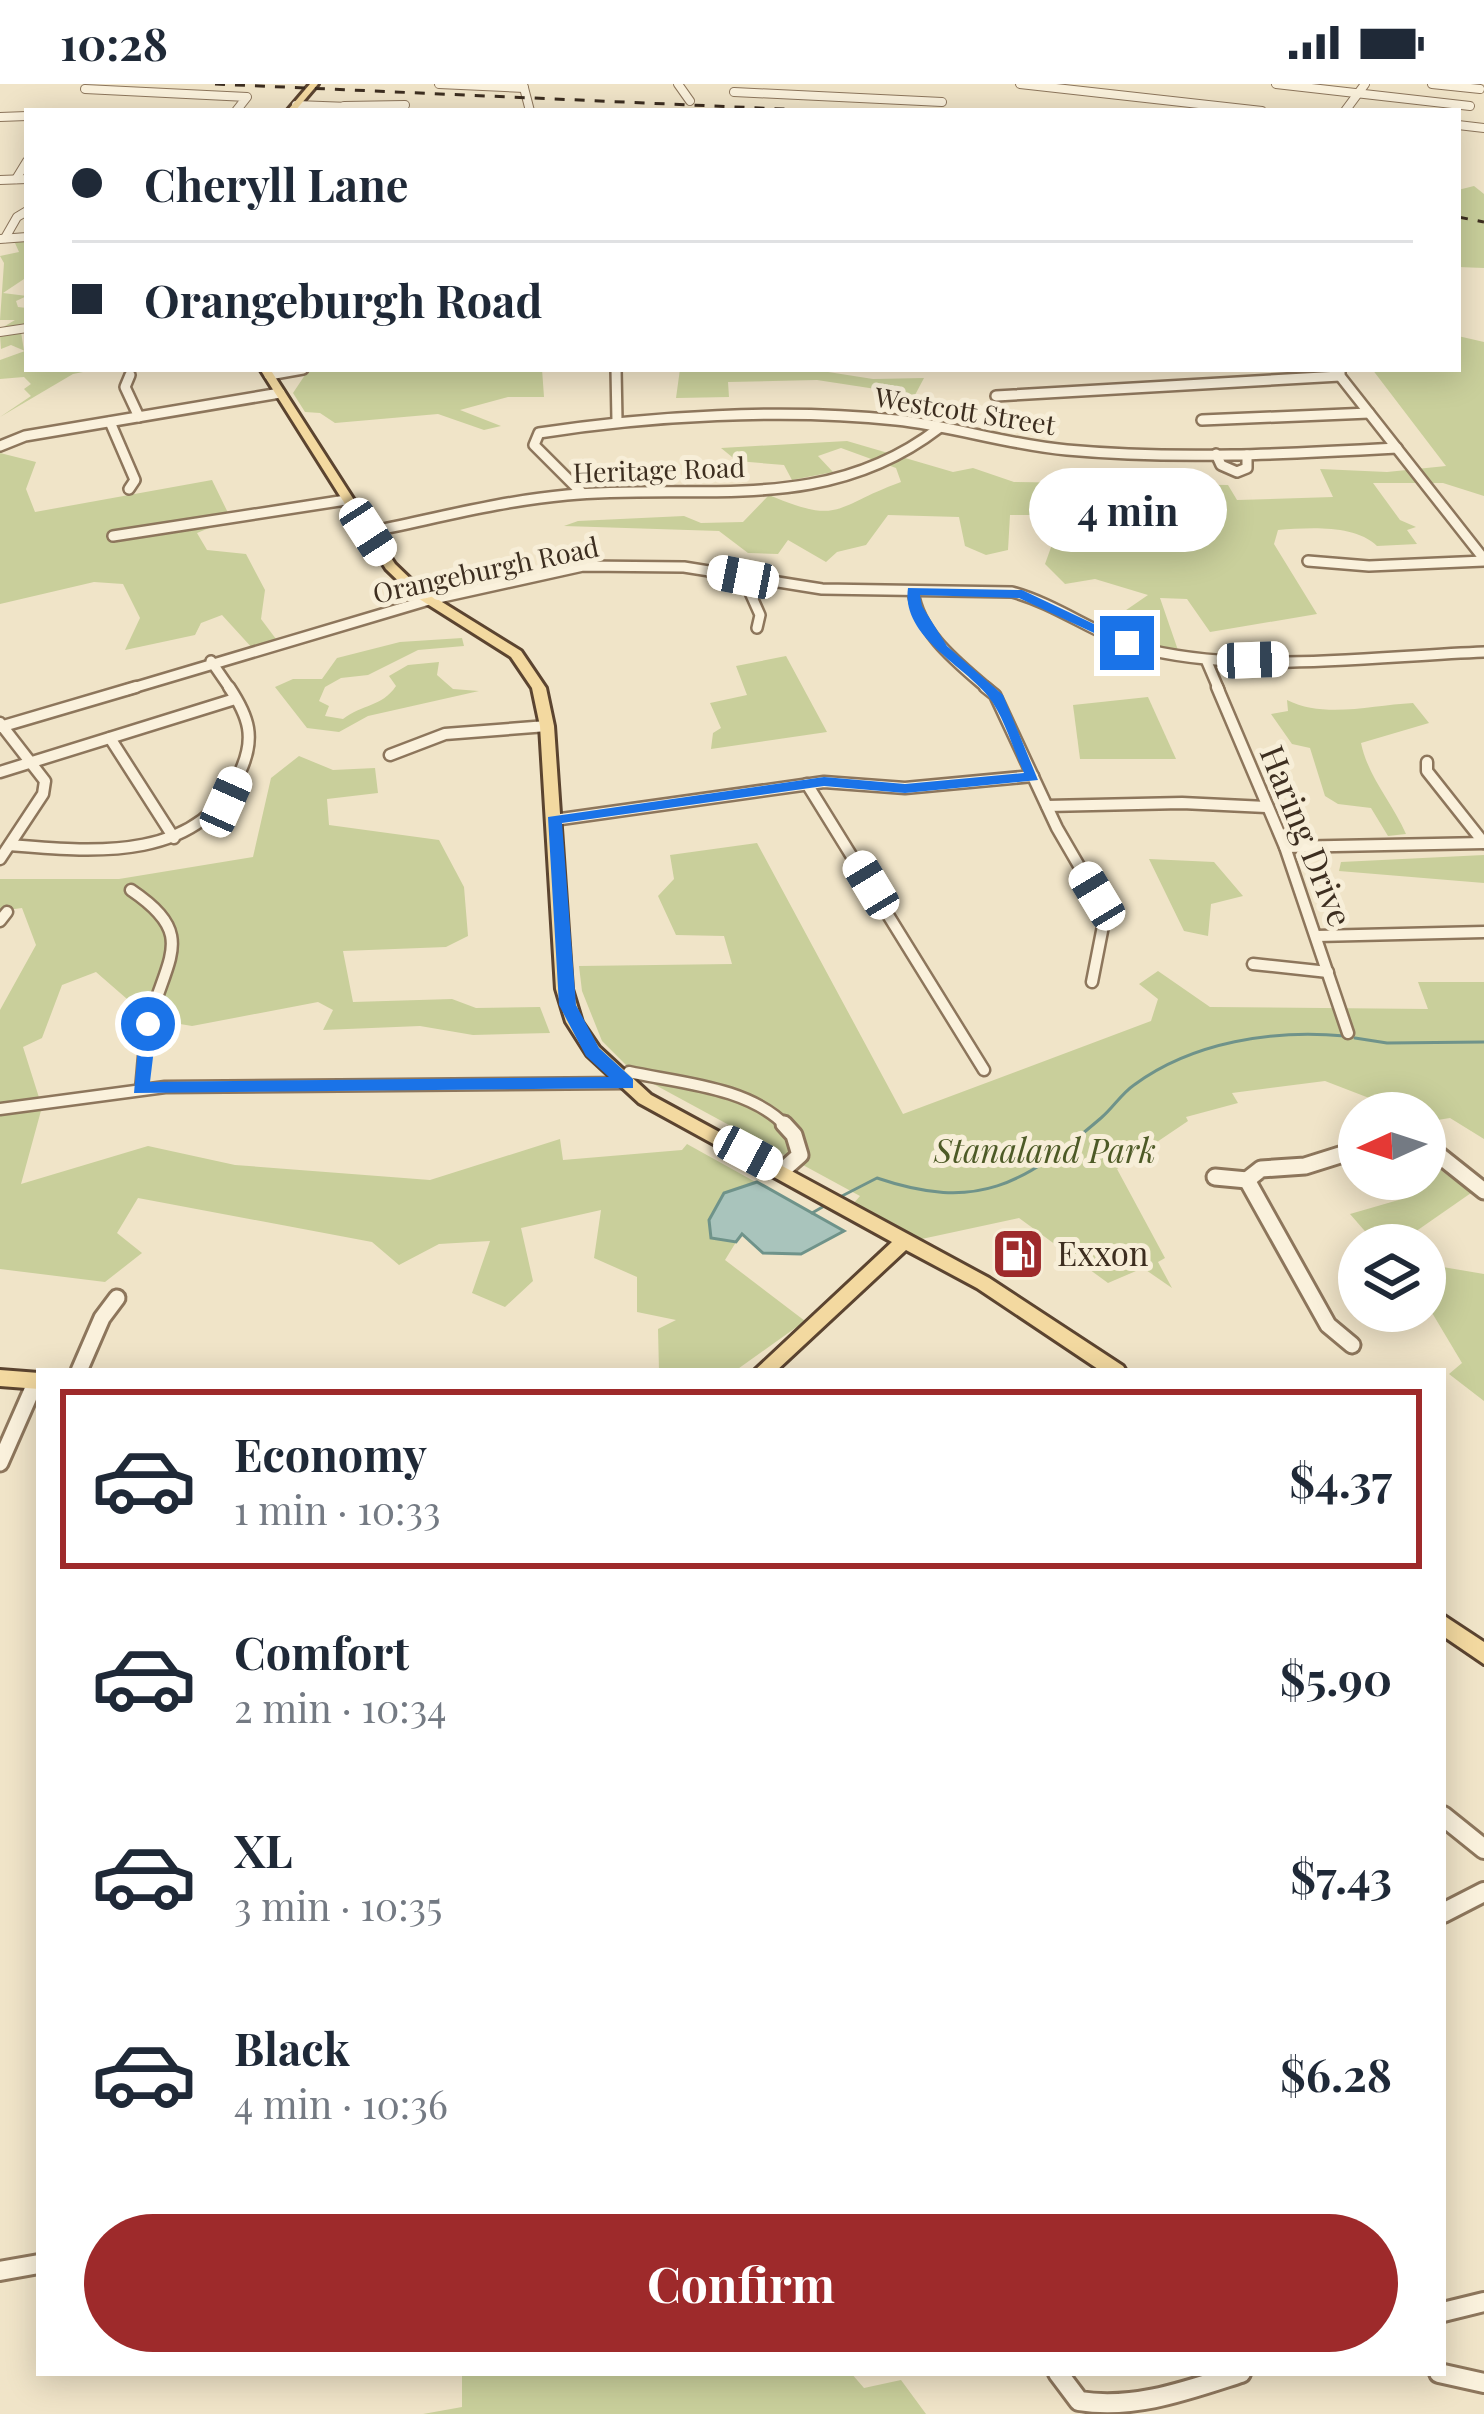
<!DOCTYPE html>
<html lang="en">
<head>
<meta charset="utf-8">
<style>
  body { margin:0; font-family:"Playfair Display",serif; background:#f2f2f3; color:#1f2937; height:100vh; display:flex; flex-direction:column; font-size:45px; white-space:nowrap }
  * { box-sizing:border-box; margin:0 }
  p { font-size:39px; color:#747a83 }
  .icon { flex:none; width:66px; height:66px; fill:none; stroke:currentColor; stroke-width:2; stroke-linecap:round; stroke-linejoin:round }
  .map { position:relative; flex:1; overflow:hidden }
  .side { position:absolute; left:36px; top:1284px; width:1410px; height:1008px; display:flex; flex-direction:column; background:#fff; border-radius:0px; box-shadow:0 6px 30px #0003 }
  .side>* { flex:none }
  .guide { position:absolute; left:24px; top:24px; width:1437px; height:264px; border-radius:0px; box-shadow:0 6px 30px #0003; display:grid; align-content:center; height:264px; padding:0 48px; background:#fff }
  .needle { width:78px; rotate:267deg }
  .buttons { position:absolute; left:1338px; top:1008px; display:grid; gap:24px }
  .buttons a { display:grid; place-items:center; width:108px; height:108px; border-radius:50%; background:#fff; box-shadow:0 6px 30px #0003; font-size:60px }
  .end { position:absolute; width:54px; height:54px; margin:-27px; border:15px solid #1a73e8; background:#fff; box-shadow:0 0 0 6px #fff }
  .from { border-radius:50% }
  .bubble { position:absolute; height:84px; border-radius:42px; background:#fff; box-shadow:0 6px 30px #0003; font-size:39px; font-weight:700; line-height:84px; text-align:center }
  .car { position:absolute; width:36px; height:72px; margin:-36px -18px; border-radius:15px; box-shadow:0 0 9px 3px #0007; background:linear-gradient(#fff 24%,#345 0 40%,#fff 0 76%,#345 0 86%,#fff 0) }
  .guide b { display:flex; align-items:center; gap:42px; height:114px; font-size:45px }
  .guide b+b { border-top:3px solid #e0e1e3 }
  .guide i { width:30px; height:30px; background:#1f2937 }
  ul { padding:21px 0 0; list-style:none }
  li { display:flex; align-items:center; gap:36px; height:180px; margin:0 24px 18px; padding:0 24px; border:6px solid transparent; border-radius:0px }
  li div { flex:1 }
  li b { display:block; font-size:45px }
  li em { font-style:normal; font-weight:700 }
  li.on { border-color:#9e2a2b }
  li>.icon { width:108px; height:108px; stroke-width:1.5 }
  .action { display:flex; gap:24px; margin-top:auto; padding:24px 48px }
  .action a { flex:1; height:138px; border-radius:72px; background:#9e2a2b; color:#fff; font-size:48px; font-weight:700; line-height:138px; text-align:center }
  .status { display:flex; justify-content:space-between; align-items:center; height:84px; padding:0 60px; background:#fff; direction:ltr }
  .status svg { height:33px; fill:currentColor }
  .map>svg:first-child { display:block }
  .green { fill:#c9cf9b }
  .water { fill:#a9c4bc; stroke:#6f938a; stroke-width:3 }
  .lines { fill:none; stroke-linecap:round; stroke-linejoin:round }
  .stream { stroke:#6f938a; stroke-width:3 }
  .minor-far4-casing { stroke:#8d765c; stroke-width:10 }
  .minor-far3-casing { stroke:#8d765c; stroke-width:14 }
  .minor-far2-casing { stroke:#8d765c; stroke-width:15 }
  .minor-far1-casing { stroke:#8d765c; stroke-width:21 }
  .minor-casing { stroke:#8d765c; stroke-width:24 }
  .major-casing { stroke:#5b4430; stroke-width:6 }
  .minor-far4 { stroke:#faf1dc; stroke-width:8 }
  .minor-far3 { stroke:#faf1dc; stroke-width:9 }
  .minor-far2 { stroke:#faf1dc; stroke-width:10 }
  .minor-far1 { stroke:#faf1dc; stroke-width:15 }
  .minor { stroke:#faf1dc; stroke-width:18 }
  .major { fill:#f3d9a0; fill-rule:evenodd }
  .rail { stroke:#3d2e20; stroke-width:3; stroke-dasharray:10 10; stroke-linecap:butt }
  .route { fill:#1a73e8 }
  .labels { text-anchor:middle; stroke-width:10; stroke-linejoin:round; paint-order:stroke }
  .far-street-label { font-size:27px; fill:#3d2e20; stroke:#f7eed8 }
  .street-label { font-size:33px; fill:#3d2e20; stroke:#f7eed8 }
  .park-label { font-size:33px; font-style:italic; fill:#4d5a26; stroke:#f7eed8 }
  .poi-label { font-size:33px; fill:#3d2e20; stroke:#f7eed8; text-anchor:start }
</style>
</head>
<body>
<div class="status"><b>10:28</b><svg viewBox="0 0 49 12"><path d="M0 12V9h3v3zM5 12V6h3v6zM10 12V3h3v9zM15 12V0h3v12zM26 1h20v11H26zM47 4h2v5h-2z"/></svg></div>
<div class="map">
<svg width="1484" height="2330" viewBox="0 0 1484 2330">
  <rect width="100%" height="100%" fill="#f0e4c8"/>
  <!-- green -->
  <g class="green">
    <polygon points="1474,102 1484,110 1484,184 1458,183 1458,106"/>
    <polygon points="27,154 27,193 3,209 27,212 16,217 18,223 27,224 27,242 0,245 15,236 0,236 4,179 0,172 19,168 15,159 0,156"/>
    <polygon points="21,248 27,285 98,285 73,290 0,333 31,312 24,305 31,300 24,293 0,295 0,276 25,267 11,261 1,265 0,251"/>
    <path d="M1458 252 1484 258V412L1443 399H1373L1400 436 1416 443 1407 446 1417 460 1377 462C1354 440 1308 444 1278 446L1274 460 1317 530 1210 548 1187 515 1160 514 1180 572 1100 544 1148 511 1095 495 1065 500 1045 480 1054 455 1042 431H1010L1008 466 986 471 965 462 959 433 888 431 866 461 837 468 826 478 788 456 778 470 748 469 719 447 564 442 578 437 684 432 701 439 743 438 769 411C842 442 834 422 901 398L896 384 841 364 818 372 833 388 792 396 784 381 737 377 721 364 847 357 953 388 973 384 1014 398 1228 401 1237 416 1333 413 1320 385 1387 388 1446 382 1372 285H1458Z"/>
    <polygon points="309,285 542,285 544,313 508,313 460,326 501,342 484,346 438,330 335,339 320,329 305,328 293,309"/>
    <polygon points="680,285 809,285 873,295 924,294 915,311 817,296 728,298 729,313 676,314"/>
    <polygon points="0,369 36,378 26,405 35,428 212,396 231,435 197,449 207,466 246,470 265,506 261,535 279,559 254,566 222,531 201,539 195,551 125,566 140,534 123,500 94,498 0,520"/>
    <path d="M462 554 464 562 418 566 368 591 341 594 325 603 319 617 329 622 325 632 343 635C362 620 382 623 396 602L389 592 408 581 439 578 437 591 453 605 479 607 368 632 339 648 307 644 275 603 293 595H322L337 574 400 558Z"/>
    <polygon points="786,572 827,648 711,665 713,649 721,644 710,619 747,611 736,582"/>
    <polygon points="1148,613 1176,675 1080,675 1073,621"/>
    <path d="M1287 616C1325 635 1372 621 1413 619L1429 639 1361 659C1368 693 1392 718 1406 750L1388 752 1371 724 1338 720 1325 712 1310 664 1292 660 1271 630 1288 627Z"/>
    <polygon points="299,672 333,686 375,684 378,709 327,715 329,741 439,756 464,803 468,852 446,863 343,867 353,918 452,915 476,924 540,923 550,949 473,951 420,942 323,946 333,926 318,918 192,942 150,935 96,888 62,901 42,954 23,963 42,1023 21,1100 148,1062 235,1081 430,1096 560,1055 563,1076 682,1066 687,1060 844,1147 801,1170 763,1169 741,1150 725,1176 805,1237 735,1287 659,1287 658,1245 676,1236 637,1228 637,1193 594,1174 601,1126 521,1144 533,1197 505,1223 472,1209 490,1157 439,1160 399,1181 372,1158 138,1114 117,1149 142,1169 105,1198 0,1185 0,926 36,861 22,824 0,827 0,795 119,795 253,773 271,694"/>
    <polygon points="757,759 903,1030 1151,937 1158,915 1139,900 1158,887 1210,923 1428,925 1418,898 1484,898 1484,1055 1450,1034 1425,1038 1425,1029 1408,1029 1325,997 1232,1009 1238,1019 1186,1033 1188,1037 1117,1085 1165,1174 1158,1178 1172,1204 1143,1184 1108,1199 1019,1134 917,1156 853,1120 860,1112 635,990 602,957 582,907 579,882 732,880 724,852 676,851 658,812 674,795 670,771"/>
    <polygon points="1484,771 1484,799 1339,787 1341,778"/>
    <polygon points="1149,775 1214,778 1243,812 1211,820 1208,852 1184,847"/>
    <polygon points="1434,1081 1471,1109 1402,1157 1405,1161 1377,1161 1350,1130 1402,1115"/>
    <polygon points="1425,1180 1484,1190 1484,1317 1449,1290 1462,1279 1425,1217"/>
    <polygon points="462,2289 851,2289 864,2304 901,2296 926,2330 423,2330 462,2323"/>
  </g>
  <!-- water -->
  <polygon class="water" points="757,1098 844,1147 801,1170 763,1169 742,1150 736,1158 711,1154 709,1136 724,1109"/>
  <g class="lines">
    <!-- stream -->
    <g class="stream">
      <polyline points="1355,954 1387,959 1484,958"/>
      <path d="M840 1113 877 1094C977 1128 1023 1101 1101 1034 1113 1024 1121 1010 1134 1001 1192 958 1274 945 1345 952"/>
      <polyline points="812,1129 826,1121"/>
    </g>
    <!-- minor-far4 casing -->
    <g class="minor-far4-casing">
      <g id="minor-far4">
        <polyline points="439,0 524,4"/>
        <polyline points="523,0 530,27"/>
        <polyline points="678,0 690,17"/>
        <polyline points="1020,0 1262,27"/>
        <polyline points="1276,0 1470,22"/>
        <polyline points="1432,0 1480,5"/>
        <polyline points="85,5 247,13 236,27"/>
        <polyline points="734,8 942,18"/>
        <polyline points="296,21 349,23"/>
        <polyline points="344,22 405,21"/>
        <polyline points="1345,27 1365,0"/>
        <polyline points="0,33 27,32"/>
        <polyline points="1458,41 1484,44"/>
        <polyline points="16,95 27,77"/>
        <polyline points="0,96 27,95"/>
        <polyline points="5,154 17,133 27,127"/>
        <polyline points="0,155 27,153"/>
        <polyline points="0,248 27,244"/>
      </g>
    </g>
    <!-- minor-far3 casing -->
    <g class="minor-far3-casing">
      <g id="minor-far3">
        <polyline points="616,285 617,337"/>
        <polyline points="1340,285 1340,292 1484,475"/>
        <polyline points="130,291 125,303 139,333"/>
        <polyline points="269,291 303,285"/>
        <polyline points="996,312 1340,292"/>
        <polyline points="1202,336 1369,329"/>
        <polyline points="110,338 135,396 129,405"/>
        <polyline points="0,362 25,352 280,309"/>
        <polyline points="1216,370 1221,381 1237,388 1247,384 1247,371"/>
        <path d="M582 409 534 361 539 349C649 332 785 324 896 336 953 342 1009 361 1067 366 1176 376 1288 370 1397 364"/>
        <path d="M368 448C434 435 500 417 567 411 700 399 825 432 939 344"/>
        <polyline points="113,452 346,416"/>
        <polyline points="1308,477 1369,482 1484,477"/>
        <polyline points="743,493 760,531 757,544"/>
        <path d="M913 507C919 550 958 579 989 606"/>
        <polyline points="211,577 231,606"/>
        <polyline points="1207,578 1219,606"/>
        <path d="M126 606 429 516 583 482 684 483 822 505 1012 508C1060 521 1101 555 1149 566 1253 590 1377 572 1484 568"/>
      </g>
    </g>
    <!-- minor-far2 casing -->
    <g class="minor-far2-casing">
      <g id="minor-far2">
        <polyline points="985,603 995,611 1057,744 1100,818 1104,837 1092,898"/>
        <polyline points="1217,603 1285,763 1348,949"/>
        <polyline points="0,639 45,697 43,710 0,775"/>
        <polyline points="0,643 136,603"/>
        <polyline points="110,654 174,754"/>
        <polyline points="390,671 445,650 547,642"/>
        <polyline points="1427,678 1427,687 1484,759"/>
        <polyline points="0,688 235,615"/>
        <polyline points="807,700 984,986"/>
        <polyline points="1047,722 1182,719 1266,723"/>
        <polyline points="554,736 824,698 905,704 1033,692"/>
        <path d="M10 761C93 768 199 779 240 688 256 654 249 633 229 603"/>
        <polyline points="1285,763 1484,759"/>
        <path d="M131 806C193 848 171 868 152 928 144 952 144 979 141 1004"/>
        <polyline points="0,837 7,828"/>
        <polyline points="1317,852 1484,848"/>
        <polyline points="1253,880 1328,888"/>
        <path d="M629 988C680 999 750 1003 787 1043"/>
        <polyline points="0,1025 165,1003 626,999"/>
      </g>
    </g>
    <!-- minor-far1 casing -->
    <g class="minor-far1-casing">
      <g id="minor-far1">
        <polyline points="1425,1060 1484,1107"/>
        <polyline points="782,1087 800,1071 794,1051 784,1040"/>
        <polyline points="1215,1093 1247,1096"/>
        <polyline points="1352,1261 1328,1241 1247,1096 1261,1085 1305,1082 1359,1065"/>
        <polyline points="79,1287 102,1234 117,1214"/>
        <polyline points="0,1379 36,1297"/>
      </g>
    </g>
    <!-- minor casing -->
    <g class="minor-casing">
      <g id="minor">
        <polyline points="1443,1732 1484,1765"/>
        <polyline points="1443,1829 1484,1808"/>
        <polyline points="0,2187 39,2180"/>
        <polyline points="1443,2228 1484,2218"/>
        <path d="M1058 2289 1079 2317C1135 2326 1188 2306 1241 2289"/>
        <polyline points="1439,2289 1484,2299"/>
      </g>
    </g>
    <!-- major casing -->
    <g class="major-casing">
      <g id="major">
        <polygon points="310,0 318,0 295,27 287,27"/>
        <polygon points="260,285 270,285 395,480 421,505 521,567 546,604 554,642 572,905 582,938 599,963 651,1011 989,1194 1123,1282 1126,1287 1101,1287 977,1204 906,1166 776,1287 754,1287 892,1158 639,1019 587,971 566,938 556,905 540,642 532,604 511,573 413,511 386,485"/>
        <polygon points="0,1286 39,1289 39,1305 0,1302"/>
        <polygon points="1443,1531 1484,1558 1484,1580 1443,1552"/>
      </g>
    </g>
    <!-- minor-far4 -->
    <use href="#minor-far4" class="minor-far4"/>
    <!-- minor-far3 -->
    <use href="#minor-far3" class="minor-far3"/>
    <!-- minor-far2 -->
    <use href="#minor-far2" class="minor-far2"/>
    <!-- minor-far1 -->
    <use href="#minor-far1" class="minor-far1"/>
    <!-- minor -->
    <use href="#minor" class="minor"/>
    <!-- major -->
    <use href="#major" class="major"/>
    <!-- rail -->
    <g class="rail">
      <polyline points="215,0 827,27"/>
      <polyline points="1458,133 1484,138"/>
    </g>
  </g>
  <!-- route -->
  <path class="route" d="M908 504 1022 506 1134 559 1122 562 1019 514 920 511 922 522 947 562 1003 611 1038 696 905 709 824 702 562 739 576 921 599 964 633 995V1004L134 1009 140 940 148 934 157 940 150 998 609 993 586 972 559 921 548 733 824 693 905 700 1024 689C1013 665 1004 632 988 612 962 580 901 552 908 504Z"/>
  <!-- icons -->
  <defs>
    <g id="fuel-square" transform="scale(2.7)"><rect x="-9" y="-9" width="18" height="18" rx="4" fill="#9e2a2b" stroke="#f7eed8"/><path d="M-5.5-6h7V0h2V4h1.3V-2.5L3-4.5l.8-.8L6-3V5H2.5V1h-1V6h-7ZM-4.2-4.7v3.2H.2V-4.7Z" fill="#fff"/></g>
  </defs>
  <g fill-rule="evenodd">
    <use href="#fuel-square" x="1018" y="1170"/>
  </g>
  <g class="labels">
    <!-- far-street labels -->
    <g class="far-street-label">
      <text transform="translate(965 328) rotate(9)" y="9">Westcott Street</text>
      <text transform="translate(659 387) rotate(-2)" y="9">Heritage Road</text>
      <text transform="translate(486 487) rotate(-12)" y="9">Orangeburgh Road</text>
    </g>
    <!-- street labels -->
    <g class="street-label">
      <text transform="translate(1306 752) rotate(68)" y="12">Haring Drive</text>
    </g>
    <!-- park labels -->
    <g class="park-label">
      <text x="1045" y="1079">Stanaland Park</text>
    </g>
    <!-- poi labels -->
    <g class="poi-label">
      <text x="1057" y="1182">Exxon</text>
    </g>
  </g>
</svg>
<div class="buttons">
<a><svg class="needle" viewBox="-14 -14 28 28"><path d="M0-13l5 13h-10z" fill="#e53935"/><path d="M0 13l5-13h-10z" fill="#747a83"/></svg></a>
<a><svg class="icon" aria-label="layers" viewBox="0 0 24 24"><path d="M12 4l9 5-9 5-9-5zM3 14l9 5 9-5"/></svg></a>
</div>
<i class="end from" style="left:148px;top:940px"></i>
<i class="end" style="left:1127px;top:559px"></i>
<div class="bubble" style="left:1029px;top:384px;width:198px">4 min</div>
<i class="car" style="left:368px;top:448px;rotate:147deg"></i>
<i class="car" style="left:743px;top:493px;rotate:281deg"></i>
<i class="car" style="left:1253px;top:576px;rotate:88deg"></i>
<i class="car" style="left:226px;top:718px;rotate:24deg"></i>
<i class="car" style="left:871px;top:801px;rotate:329deg"></i>
<i class="car" style="left:1097px;top:812px;rotate:329deg"></i>
<i class="car" style="left:748px;top:1069px;rotate:118deg"></i>
<div class="guide">
<b><i class="from"></i>Cheryll Lane</b>
<b><i></i>Orangeburgh Road</b>
</div>
<section class="side">
<ul>
<li class="on"><svg class="icon" aria-label="car" viewBox="0 0 24 24"><path d="M5 17H2v-5l4-1 3-4h7l3 4 3 1v5h-3M9 17h6M6 11h13"/><circle cx="7" cy="17" r="2"/><circle cx="17" cy="17" r="2"/></svg><div><b>Economy</b><p>1 min · 10:33</p></div><em>$4.37</em></li>
<li><svg class="icon" aria-label="car" viewBox="0 0 24 24"><path d="M5 17H2v-5l4-1 3-4h7l3 4 3 1v5h-3M9 17h6M6 11h13"/><circle cx="7" cy="17" r="2"/><circle cx="17" cy="17" r="2"/></svg><div><b>Comfort</b><p>2 min · 10:34</p></div><em>$5.90</em></li>
<li><svg class="icon" aria-label="car" viewBox="0 0 24 24"><path d="M5 17H2v-5l4-1 3-4h7l3 4 3 1v5h-3M9 17h6M6 11h13"/><circle cx="7" cy="17" r="2"/><circle cx="17" cy="17" r="2"/></svg><div><b>XL</b><p>3 min · 10:35</p></div><em>$7.43</em></li>
<li><svg class="icon" aria-label="car" viewBox="0 0 24 24"><path d="M5 17H2v-5l4-1 3-4h7l3 4 3 1v5h-3M9 17h6M6 11h13"/><circle cx="7" cy="17" r="2"/><circle cx="17" cy="17" r="2"/></svg><div><b>Black</b><p>4 min · 10:36</p></div><em>$6.28</em></li>
</ul>
<div class="action"><a>Confirm</a></div>
</section>
</div>
</body>
</html>
